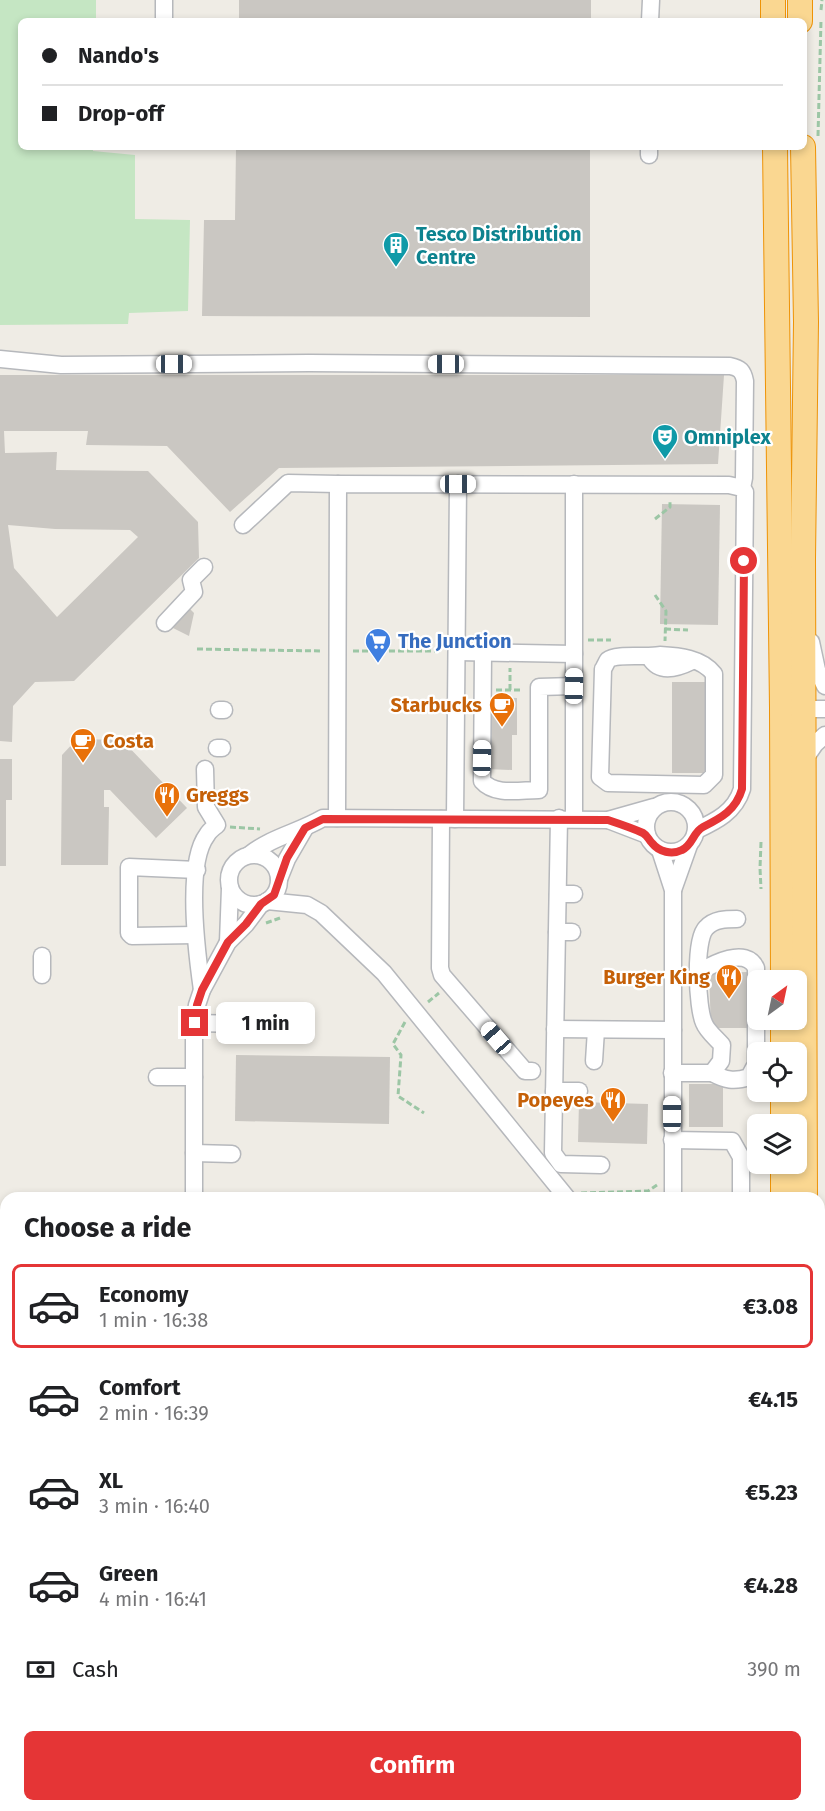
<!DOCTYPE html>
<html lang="en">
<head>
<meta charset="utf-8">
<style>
  body { margin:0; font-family:"Fira Sans",sans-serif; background:#f2f2f2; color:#202124; height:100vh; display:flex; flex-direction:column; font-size:22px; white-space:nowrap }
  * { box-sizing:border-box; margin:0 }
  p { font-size:20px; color:#757577 }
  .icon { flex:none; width:33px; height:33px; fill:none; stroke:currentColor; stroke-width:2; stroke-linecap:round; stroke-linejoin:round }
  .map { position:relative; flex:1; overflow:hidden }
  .panel { position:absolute; left:0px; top:1192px; width:825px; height:620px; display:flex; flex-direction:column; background:#fff; border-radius:18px 18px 0 0; box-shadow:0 3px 9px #0003 }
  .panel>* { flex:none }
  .banner { position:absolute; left:18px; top:18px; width:789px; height:132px; border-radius:9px; box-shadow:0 3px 9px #0003; display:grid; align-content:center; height:132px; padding:0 24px; background:#fff }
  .needle { width:39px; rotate:33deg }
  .buttons { position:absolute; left:747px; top:970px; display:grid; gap:12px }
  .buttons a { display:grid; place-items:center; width:60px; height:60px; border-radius:9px; background:#fff; box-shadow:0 3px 9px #0003; font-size:30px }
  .end { position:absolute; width:27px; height:27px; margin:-14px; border:8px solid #e53536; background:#fff; box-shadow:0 0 0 3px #fff }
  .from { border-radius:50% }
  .bubble { position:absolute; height:42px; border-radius:9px; background:#fff; box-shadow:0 3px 9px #0003; font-size:20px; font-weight:700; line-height:42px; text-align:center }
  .car { position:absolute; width:18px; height:36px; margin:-18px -9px; border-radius:8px; box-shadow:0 0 4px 2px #0007; background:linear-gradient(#fff 24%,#345 0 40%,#fff 0 76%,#345 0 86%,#fff 0) }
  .banner b { display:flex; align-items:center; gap:21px; height:57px; font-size:22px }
  .banner b+b { border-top:2px solid #e0e0e0 }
  .banner i { width:15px; height:15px; background:#202124 }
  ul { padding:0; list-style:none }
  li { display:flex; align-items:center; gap:18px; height:84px; margin:0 12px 9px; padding:0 12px; border:3px solid transparent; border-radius:9px }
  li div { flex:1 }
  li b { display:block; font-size:22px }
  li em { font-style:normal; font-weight:700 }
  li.current { border-color:#e53536 }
  li>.icon { width:54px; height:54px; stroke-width:1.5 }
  h2 { padding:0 24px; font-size:27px; line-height:72px }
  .pay { display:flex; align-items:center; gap:15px; height:66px; padding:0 24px; font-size:22px }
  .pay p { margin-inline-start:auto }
  .button { display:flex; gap:12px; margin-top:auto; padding:12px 24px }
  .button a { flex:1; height:69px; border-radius:9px; background:#e53536; color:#fff; font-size:24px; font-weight:700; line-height:69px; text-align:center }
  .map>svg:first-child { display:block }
  .green { fill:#c5e6c3 }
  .building { fill:#cac7c2; fill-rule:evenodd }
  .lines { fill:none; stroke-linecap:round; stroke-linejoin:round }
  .minor-casing { stroke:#b6b8bc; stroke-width:19 }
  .highway-casing { stroke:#ee9306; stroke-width:26 }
  .path { stroke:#9cc6a5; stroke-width:3; stroke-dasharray:6 3; stroke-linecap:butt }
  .minor { stroke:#fff; stroke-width:16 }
  .highway { stroke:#fad791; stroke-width:24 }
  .route { stroke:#e53536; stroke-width:8 }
  .labels { text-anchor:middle; stroke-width:4.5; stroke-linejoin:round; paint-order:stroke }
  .culture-label { font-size:20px; font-weight:bold; fill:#0d838f; stroke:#fff; text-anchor:start }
  .shop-label { font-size:20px; font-weight:bold; fill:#366cbe; stroke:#fff; text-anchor:start }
  .food-label { font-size:20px; font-weight:bold; fill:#c56008; stroke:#fff; text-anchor:end }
</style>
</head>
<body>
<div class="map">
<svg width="825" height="1811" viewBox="0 0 825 1811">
  <rect width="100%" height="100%" fill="#efece5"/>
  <!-- green -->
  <polygon class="green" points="0,0 96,0 96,21 21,21 21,147 93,147 93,151 135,155 135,219 190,220 188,311 129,313 128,324 0,325"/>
  <!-- building -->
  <g class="building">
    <rect x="239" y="0" width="352" height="21"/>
    <polygon points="236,147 590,147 590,317 202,316 204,220 235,220"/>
    <path d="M0 375H724L718 464 279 468 230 512 167 446 86 445 88 431H4L5 453 57 452 56 470 148 471 198 522 199 558 74 681 35 682 13 706 12 742 0 741ZM8 525 55 529 130 530 138 537 57 617 14 568Z"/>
    <polygon points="662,504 720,505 718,625 660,624"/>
    <polygon points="189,608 194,613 189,636 169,626"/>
    <rect x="672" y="682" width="40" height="91"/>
    <polygon points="489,697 517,698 517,735 512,735 512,770 486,769"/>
    <polygon points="77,739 122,740 187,808 156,838 110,790 104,790 104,807 109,807 108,865 61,865 62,755"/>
    <polygon points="0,759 12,759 12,800 6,800 6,866 0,866"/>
    <polygon points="748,972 749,1028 711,1028 709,973"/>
    <polygon points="236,1055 390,1057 389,1124 235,1121"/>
    <rect x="689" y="1084" width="34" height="43"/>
    <polygon points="579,1102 648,1104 647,1144 578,1142"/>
    <polygon points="0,1761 6,1761 6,1806 41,1806 41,1811 0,1811"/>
    <polygon points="493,1806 517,1807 516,1811 492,1811"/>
    <rect x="572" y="1806" width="25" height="5"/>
  </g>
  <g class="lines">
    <!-- minor casing -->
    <g class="minor-casing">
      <g id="minor">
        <polyline points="164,21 164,0"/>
        <polyline points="650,21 651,0"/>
        <polyline points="649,155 649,147"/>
        <path d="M0 359 61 365 309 363 730 366C740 368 743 371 745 381L744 478 742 488"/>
        <polyline points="574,484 574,819"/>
        <polyline points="243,525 288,483 338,484"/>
        <polyline points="165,623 194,592 191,580 204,567"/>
        <polyline points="811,642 817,670 825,686"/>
        <polyline points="457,652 574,654"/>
        <path d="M483 653 482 781C495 796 520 790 539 790V687L574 686"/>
        <path d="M660 655C679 656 702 658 714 674V775L704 785 608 783 600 777 603 669C604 668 607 661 608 660 616 653 648 658 660 655Z"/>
        <path d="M650 658C660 674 678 668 692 661"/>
        <polyline points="795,709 825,709"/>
        <polyline points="219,710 224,710"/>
        <polyline points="217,748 222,748"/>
        <polyline points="804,760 815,744 825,735"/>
        <circle cx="671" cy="827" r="25"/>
        <path d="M337 818 338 484 729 485 742 488 745 492 742 789C735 812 716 821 697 830"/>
        <polyline points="559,818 553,1153 561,1164 601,1165"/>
        <polyline points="441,819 440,968 442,975 525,1071 532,1071"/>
        <polyline points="455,819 458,484"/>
        <polyline points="608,820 647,835"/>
        <polyline points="660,850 673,890 673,1198"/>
        <path d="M249 855C274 836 297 833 323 818L608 820 654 807"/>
        <circle cx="254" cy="880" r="25"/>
        <polyline points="279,879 287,859 305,828"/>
        <polyline points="673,890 689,845"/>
        <polyline points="558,894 574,894"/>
        <polyline points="267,901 307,905 321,913 384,973 567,1198"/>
        <polyline points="557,932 572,932"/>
        <polyline points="195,935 132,936 129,933 129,867 197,870"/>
        <polyline points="228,942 230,888"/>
        <path d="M699 972C713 964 746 946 756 968V1064L749 1077C734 1082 725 1080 712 1073"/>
        <polyline points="42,975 42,956"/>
        <path d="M202 990C197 955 185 864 207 835 209 831 213 828 217 825L206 807 205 769"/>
        <polyline points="194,1023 296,1025"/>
        <polyline points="555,1029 673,1030"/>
        <polyline points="594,1061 596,1030"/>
        <path d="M672 1073H712L721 1061 722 1045C716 1038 707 1031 704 1023 697 1008 694 940 706 928 714 919 726 919 737 919"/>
        <polyline points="157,1077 194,1077"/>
        <polyline points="554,1091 579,1091"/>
        <polyline points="672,1140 732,1141 741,1157 741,1198"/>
        <polyline points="194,1153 232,1154"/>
        <polyline points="194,1198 194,1023 197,1005 202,990 228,942 246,924 261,904"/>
        <polyline points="0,1249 6,1249"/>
        <polyline points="363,1806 378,1811"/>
        <polyline points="426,1806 428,1811"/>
        <polyline points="460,1806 462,1811"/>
        <polyline points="398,1807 415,1811"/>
        <polyline points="63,1811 63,1806"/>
        <polyline points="305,1811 306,1806"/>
        <polyline points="624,1811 624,1806"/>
        <polyline points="699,1811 700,1806"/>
      </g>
    </g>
    <!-- highway casing -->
    <g class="highway-casing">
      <g id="highway">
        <polyline points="773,0 773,21"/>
        <polyline points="800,0 800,21"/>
        <polyline points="775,147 782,708 783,981"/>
        <polyline points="803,147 806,322 803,559 805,1198"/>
        <polyline points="783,1020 783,1053"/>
        <polyline points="783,1092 783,1125"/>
        <polyline points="783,1164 783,1198"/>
        <polyline points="819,1365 825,1383"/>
        <polyline points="819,1489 825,1484"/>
        <polyline points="770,1811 770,1806"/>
        <polyline points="795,1811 796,1806"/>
      </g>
    </g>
    <!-- path -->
    <g class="path">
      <polyline points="821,10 822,0"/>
      <polyline points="818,136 821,20"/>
      <polyline points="655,519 670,507 670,501"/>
      <polyline points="655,595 666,611 665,641"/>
      <polyline points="665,629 688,630"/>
      <polyline points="588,640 611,640"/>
      <polyline points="197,649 322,651"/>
      <polyline points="353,651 442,651"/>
      <polyline points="496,690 523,690"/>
      <polyline points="510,690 510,668"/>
      <polyline points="230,827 260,829"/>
      <polyline points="761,842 760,868 761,889"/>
      <polyline points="266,923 280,918"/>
      <polyline points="428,1002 439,993"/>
      <polyline points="405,1022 393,1044 401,1055 398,1096 424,1113"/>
      <polyline points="581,1193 648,1191 657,1185"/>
      <polyline points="819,1270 819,1297"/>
      <polyline points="819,1539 825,1524"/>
      <polyline points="33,1811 33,1806"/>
    </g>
    <!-- minor -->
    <use href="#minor" class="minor"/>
    <!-- highway -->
    <use href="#highway" class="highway"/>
  </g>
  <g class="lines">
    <!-- route -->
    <path class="route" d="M195 1023 197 1005 202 990 228 942 246 924 261 904 274 895 287 858 305 828 323 819 608 820C620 824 632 828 643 833 648 836 648 839 652 843 659 852 672 855 682 850 693 845 693 832 703 827 721 818 736 810 742 789L744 561"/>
  </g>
  <!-- icons -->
  <defs>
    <g id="building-pin" transform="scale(1.35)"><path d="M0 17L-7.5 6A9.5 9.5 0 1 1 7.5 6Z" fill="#0f9aa8" stroke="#fff"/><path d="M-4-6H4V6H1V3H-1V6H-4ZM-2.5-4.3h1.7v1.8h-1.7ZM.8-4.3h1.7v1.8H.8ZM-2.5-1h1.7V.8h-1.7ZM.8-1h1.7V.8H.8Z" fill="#fff"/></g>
    <g id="theatre-pin" transform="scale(1.35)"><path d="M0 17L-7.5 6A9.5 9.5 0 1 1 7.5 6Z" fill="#0f9aa8" stroke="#fff"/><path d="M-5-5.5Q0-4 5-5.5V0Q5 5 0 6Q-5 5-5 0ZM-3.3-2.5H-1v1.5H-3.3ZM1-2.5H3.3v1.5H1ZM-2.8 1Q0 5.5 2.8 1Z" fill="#fff"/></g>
    <g id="supermarket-pin" transform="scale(1.35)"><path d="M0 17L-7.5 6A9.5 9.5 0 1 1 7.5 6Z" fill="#3f7fe0" stroke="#fff"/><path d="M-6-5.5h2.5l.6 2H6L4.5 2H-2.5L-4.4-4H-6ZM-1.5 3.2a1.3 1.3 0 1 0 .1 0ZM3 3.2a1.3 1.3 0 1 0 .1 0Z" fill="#fff"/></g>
    <g id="cafe-pin" transform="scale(1.35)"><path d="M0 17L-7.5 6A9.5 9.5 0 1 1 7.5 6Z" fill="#e8710a" stroke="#fff"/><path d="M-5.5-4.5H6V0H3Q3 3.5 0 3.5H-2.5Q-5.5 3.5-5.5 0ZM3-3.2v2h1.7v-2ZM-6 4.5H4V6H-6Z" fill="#fff"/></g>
    <g id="restaurant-pin" transform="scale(1.35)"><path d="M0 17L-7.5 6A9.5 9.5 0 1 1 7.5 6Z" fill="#e8710a" stroke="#fff"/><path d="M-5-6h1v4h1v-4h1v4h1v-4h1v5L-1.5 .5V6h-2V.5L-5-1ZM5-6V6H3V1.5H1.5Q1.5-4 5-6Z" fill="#fff"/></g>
  </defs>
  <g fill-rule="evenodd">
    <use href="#building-pin" x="396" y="245"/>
    <use href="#theatre-pin" x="665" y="437"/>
    <use href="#supermarket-pin" x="378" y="641"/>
    <use href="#cafe-pin" x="502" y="705"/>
    <use href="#cafe-pin" x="83" y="741"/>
    <use href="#restaurant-pin" x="167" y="795"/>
    <use href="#restaurant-pin" x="729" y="977"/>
    <use href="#restaurant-pin" x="613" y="1100"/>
  </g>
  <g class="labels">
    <!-- culture labels -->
    <g class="culture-label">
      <text x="416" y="241">Tesco Distribution<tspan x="416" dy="23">Centre</tspan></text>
      <text x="684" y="444">Omniplex</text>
    </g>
    <!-- shop labels -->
    <g class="shop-label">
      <text x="398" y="648">The Junction</text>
    </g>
    <!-- food labels -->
    <g class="food-label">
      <text x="482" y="712">Starbucks</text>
      <text x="103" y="748" text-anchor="start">Costa</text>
      <text x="186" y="802" text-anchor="start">Greggs</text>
      <text x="710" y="984">Burger King</text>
      <text x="594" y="1107">Popeyes</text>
    </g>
  </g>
</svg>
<div class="buttons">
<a><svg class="needle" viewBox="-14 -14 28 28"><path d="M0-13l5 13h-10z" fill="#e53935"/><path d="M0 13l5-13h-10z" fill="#757577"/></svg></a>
<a><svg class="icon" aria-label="locate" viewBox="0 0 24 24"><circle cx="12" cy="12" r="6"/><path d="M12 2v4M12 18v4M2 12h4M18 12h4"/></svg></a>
<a><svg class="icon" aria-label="layers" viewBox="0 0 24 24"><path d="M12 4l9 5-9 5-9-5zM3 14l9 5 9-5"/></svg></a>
</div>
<i class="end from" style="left:744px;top:561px"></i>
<i class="end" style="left:195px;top:1023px"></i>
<div class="bubble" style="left:216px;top:1002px;width:99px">1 min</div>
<i class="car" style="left:174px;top:364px;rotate:90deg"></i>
<i class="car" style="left:446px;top:364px;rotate:270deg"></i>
<i class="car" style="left:458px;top:484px;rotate:90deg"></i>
<i class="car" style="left:574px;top:686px;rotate:1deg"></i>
<i class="car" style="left:482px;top:758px;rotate:1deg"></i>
<i class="car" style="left:496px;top:1038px;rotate:319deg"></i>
<i class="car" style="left:672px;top:1114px;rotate:0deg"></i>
<div class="banner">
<b><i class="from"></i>Nando's</b>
<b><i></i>Drop-off</b>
</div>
<section class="panel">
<h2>Choose a ride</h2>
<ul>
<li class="current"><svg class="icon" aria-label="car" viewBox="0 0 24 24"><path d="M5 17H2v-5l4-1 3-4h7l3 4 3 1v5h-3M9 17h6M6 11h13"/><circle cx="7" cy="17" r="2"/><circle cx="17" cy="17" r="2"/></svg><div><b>Economy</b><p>1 min · 16:38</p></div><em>€3.08</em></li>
<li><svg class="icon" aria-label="car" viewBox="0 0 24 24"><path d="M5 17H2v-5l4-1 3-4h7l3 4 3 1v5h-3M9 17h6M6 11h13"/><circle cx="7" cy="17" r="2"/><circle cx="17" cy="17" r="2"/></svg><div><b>Comfort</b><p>2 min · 16:39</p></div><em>€4.15</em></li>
<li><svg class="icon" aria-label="car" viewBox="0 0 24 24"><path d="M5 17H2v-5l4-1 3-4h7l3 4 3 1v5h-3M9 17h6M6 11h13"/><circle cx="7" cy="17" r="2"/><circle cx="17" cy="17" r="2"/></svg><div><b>XL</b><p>3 min · 16:40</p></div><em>€5.23</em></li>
<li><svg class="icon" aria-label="car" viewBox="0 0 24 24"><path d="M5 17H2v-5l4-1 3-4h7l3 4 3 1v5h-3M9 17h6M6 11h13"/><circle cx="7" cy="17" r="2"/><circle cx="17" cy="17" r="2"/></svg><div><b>Green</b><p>4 min · 16:41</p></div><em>€4.28</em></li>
</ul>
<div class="pay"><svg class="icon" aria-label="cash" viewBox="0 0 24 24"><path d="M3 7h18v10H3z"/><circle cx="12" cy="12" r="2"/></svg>Cash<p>390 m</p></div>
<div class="button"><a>Confirm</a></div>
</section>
</div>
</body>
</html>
